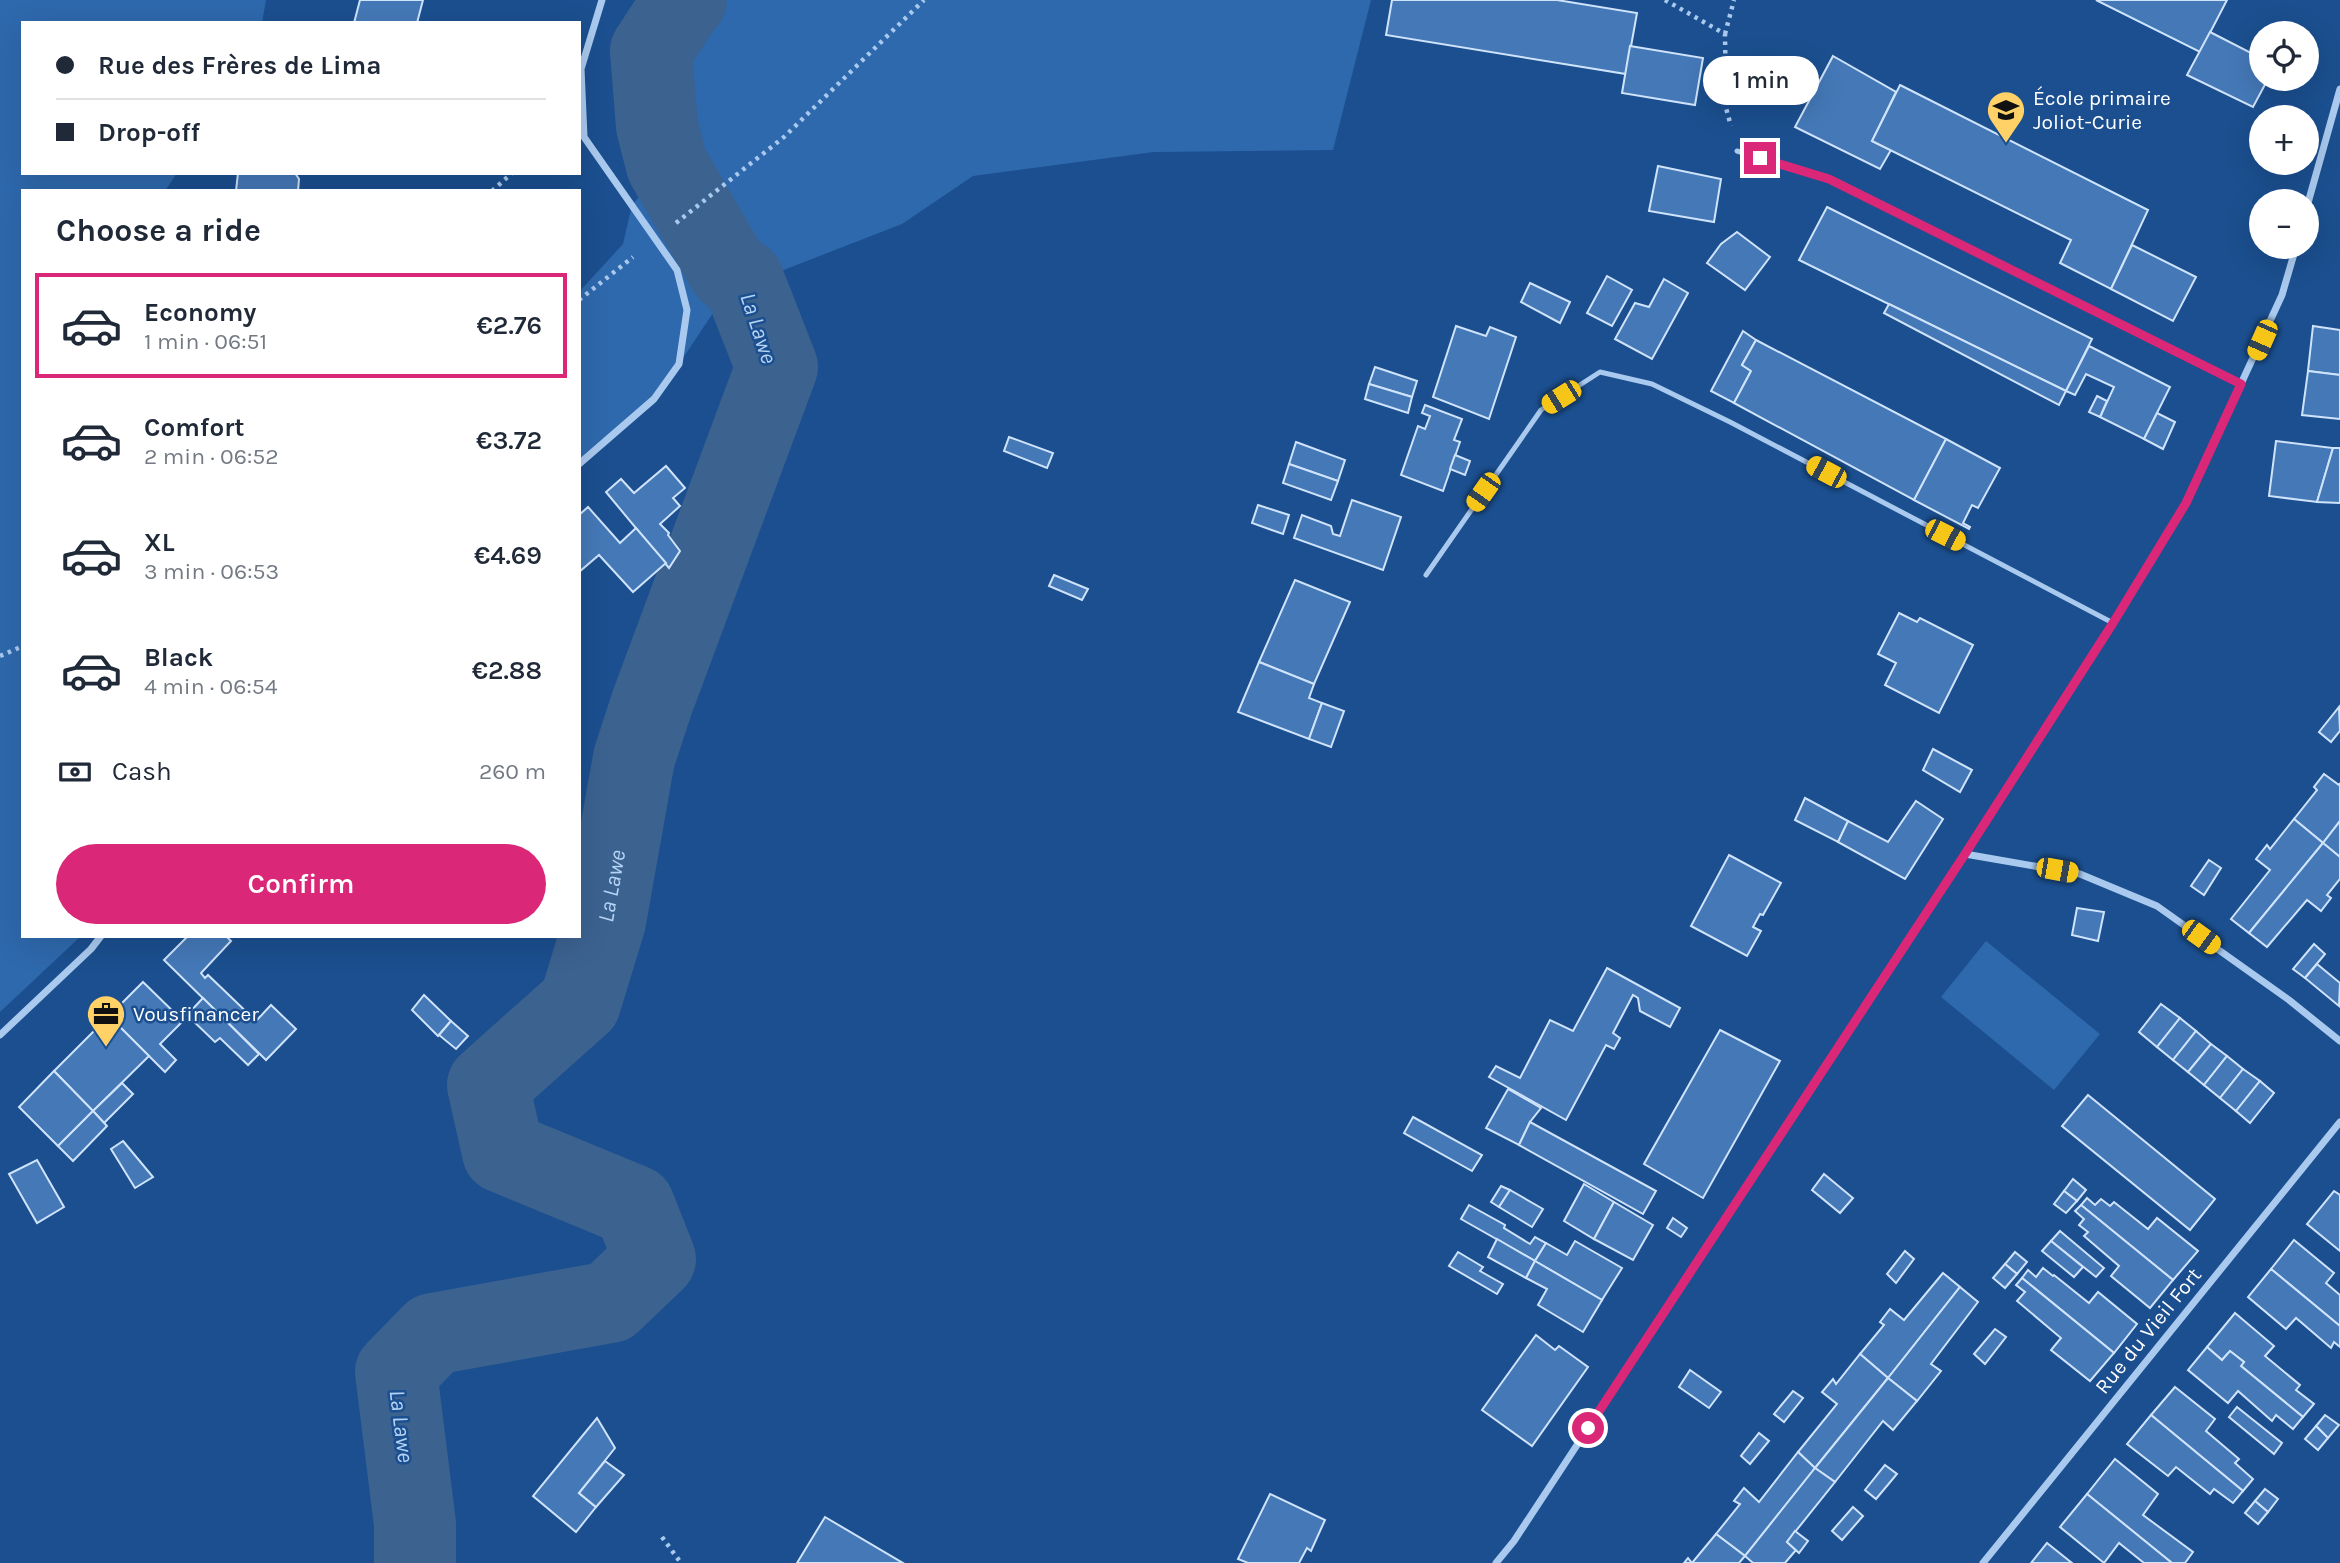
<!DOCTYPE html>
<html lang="en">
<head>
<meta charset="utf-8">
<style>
  body { margin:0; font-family:Karla,sans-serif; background:#f2f2f3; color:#1f2937; height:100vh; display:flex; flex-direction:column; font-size:26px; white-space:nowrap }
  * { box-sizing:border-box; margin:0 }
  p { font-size:23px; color:#747a83 }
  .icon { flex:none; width:38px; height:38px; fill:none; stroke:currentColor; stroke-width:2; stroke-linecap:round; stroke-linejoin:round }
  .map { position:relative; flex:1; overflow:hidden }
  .drawer { position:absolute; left:21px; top:189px; width:560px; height:749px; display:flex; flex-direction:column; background:#fff; border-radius:0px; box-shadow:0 7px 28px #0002 }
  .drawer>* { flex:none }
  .top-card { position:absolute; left:21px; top:21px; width:560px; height:154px; border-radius:0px; box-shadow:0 7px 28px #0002; display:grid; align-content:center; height:154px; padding:0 35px; background:#fff }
  .buttons { position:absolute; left:2249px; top:21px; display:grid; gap:14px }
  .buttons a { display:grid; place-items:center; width:70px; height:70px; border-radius:50%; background:#fff; box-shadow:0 7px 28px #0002; font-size:35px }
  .end { position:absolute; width:32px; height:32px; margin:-16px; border:9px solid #db2777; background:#fff; box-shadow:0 0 0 4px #fff }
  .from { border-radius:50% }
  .bubble { position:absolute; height:49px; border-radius:24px; background:#fff; box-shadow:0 7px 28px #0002; font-size:23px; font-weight:600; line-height:49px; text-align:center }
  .car { position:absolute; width:21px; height:42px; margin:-21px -10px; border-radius:9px; box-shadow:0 0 5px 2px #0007; background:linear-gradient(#f5c518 24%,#345 0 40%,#f5c518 0 76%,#345 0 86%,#f5c518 0) }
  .top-card b { display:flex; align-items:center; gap:24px; height:66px; font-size:26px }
  .top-card b+b { border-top:2px solid #e0e1e3 }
  .top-card i { width:18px; height:18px; background:#1f2937 }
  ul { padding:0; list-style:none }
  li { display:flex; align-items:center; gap:21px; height:105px; margin:0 14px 10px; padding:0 21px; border:4px solid transparent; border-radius:0px }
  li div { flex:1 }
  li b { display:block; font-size:26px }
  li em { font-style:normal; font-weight:600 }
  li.current { border-color:#db2777 }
  li>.icon { width:63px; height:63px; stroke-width:1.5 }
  h2 { padding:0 35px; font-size:32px; line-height:84px }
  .pay { display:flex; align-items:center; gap:18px; height:77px; padding:0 35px; font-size:26px }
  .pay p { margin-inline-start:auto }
  .primary-button { display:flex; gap:14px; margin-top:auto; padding:14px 35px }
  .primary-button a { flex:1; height:80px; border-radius:42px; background:#db2777; color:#fff; font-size:28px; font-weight:600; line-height:80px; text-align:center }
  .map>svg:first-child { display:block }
  .green { fill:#2e69ad }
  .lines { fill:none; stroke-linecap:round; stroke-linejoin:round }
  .river { stroke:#3c6290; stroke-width:82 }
  .building { fill:#4478b7; stroke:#cfe3fa; stroke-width:2 }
  .path { stroke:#a9c9ee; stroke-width:4.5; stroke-dasharray:3.5 5; stroke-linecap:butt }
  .service { stroke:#a9c9ee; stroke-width:5 }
  .minor { stroke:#a9c9ee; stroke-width:7 }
  .route { stroke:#db2777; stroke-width:9 }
  .labels { text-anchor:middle; stroke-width:5; stroke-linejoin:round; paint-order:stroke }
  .poi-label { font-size:21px; fill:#fff; stroke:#1b4f8f; text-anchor:start }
  .street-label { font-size:21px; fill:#fff; stroke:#1b4f8f }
  .water-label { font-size:23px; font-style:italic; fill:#b5d3f5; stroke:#1b4f8f }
</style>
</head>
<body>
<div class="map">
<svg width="2340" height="1563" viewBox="0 0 2340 1563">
  <rect width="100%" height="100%" fill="#1b4f8f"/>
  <!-- green -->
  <g class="green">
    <polygon points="0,0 266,0 262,23 23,23 23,173 177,173 165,191 23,191 23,936 81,936 0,1012"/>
    <polygon points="686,0 1371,0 1333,150 1154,152 973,176 902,224 727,292 679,364 654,399 579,464 579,292 623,244 632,205 667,165 657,126 651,51 681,5"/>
    <polygon points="1986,941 2100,1034 2054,1090 1941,997"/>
  </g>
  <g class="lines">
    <!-- river -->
    <path class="river" id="s1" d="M415 1563V1524L396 1372 433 1334 610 1302 655 1259 634 1206 503 1152 488 1085 580 1003 605 921 634 758 652 703 777 367 743 280 729 271 667 165 657 126 651 51 681 5 686 0"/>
  </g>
  <!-- building -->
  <g class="building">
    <polygon points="360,0 423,0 417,23 354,23"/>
    <polygon points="1392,0 1557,0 1637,13 1626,74 1386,35"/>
    <polygon points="2096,0 2227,0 2200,52"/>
    <polygon points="2210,32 2261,58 2261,79 2268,79 2253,107 2187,75"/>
    <polygon points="1630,46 1703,58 1695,105 1622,93"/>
    <polygon points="1833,56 1896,92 1872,141 1891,150 1880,169 1795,127"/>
    <polygon points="1900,85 2148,210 2111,289 2060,263 2071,240 1872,141"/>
    <polygon points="1658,166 1721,179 1714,222 1649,211"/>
    <polygon points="238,173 295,173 299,179 298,191 236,191"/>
    <polygon points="1827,207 2092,339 2066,391 1799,260"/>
    <polygon points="1737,232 1770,257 1745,290 1707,263 1721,244"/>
    <polygon points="2132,245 2196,277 2173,321 2111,289"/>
    <polygon points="1607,276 1632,290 1612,326 1587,313"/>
    <polygon points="1664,279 1688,293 1652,359 1615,339 1635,303 1649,307"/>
    <polygon points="1530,283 1570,302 1560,323 1521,302"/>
    <polygon points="1889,304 2066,391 2059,405 1884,313"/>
    <polygon points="1456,326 1486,336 1490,327 1516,337 1489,419 1433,397"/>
    <polygon points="2313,326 2340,330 2340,375 2308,371"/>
    <polygon points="1743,331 1756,340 1742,365 1751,371 1734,403 1711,391"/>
    <polygon points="1756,340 1946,439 1914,500 1734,403 1751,371 1742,365"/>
    <polygon points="2089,346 2170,387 2144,439 2100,417 2114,387 2086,374 2075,395 2066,391"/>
    <polygon points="1375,367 1417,381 1412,397 1369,384"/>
    <polygon points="2308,371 2340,375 2340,419 2302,415"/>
    <polygon points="1369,384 1412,397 1408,413 1365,399"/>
    <polygon points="2097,396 2107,401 2100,417 2089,412"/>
    <polygon points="1425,405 1462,419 1454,440 1460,442 1443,491 1401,475 1418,426 1425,429 1430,416 1422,413"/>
    <polygon points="2157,413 2175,422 2163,449 2144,439"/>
    <polygon points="1009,437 1053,453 1047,468 1004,451"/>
    <polygon points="1946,439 2000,468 1978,508 1972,505 1963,523 1970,527 1969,529 1914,500"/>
    <polygon points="2276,441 2333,448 2317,502 2269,496"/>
    <polygon points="1296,442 1345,460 1338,481 1289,464"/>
    <polygon points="2333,448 2340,448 2340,503 2317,502"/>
    <polygon points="1455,455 1470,461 1465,475 1450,469"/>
    <polygon points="1289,464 1338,481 1331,500 1283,483"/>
    <polygon points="666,466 685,488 673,498 680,506 660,524 669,533 668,535 680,551 669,568 606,492 621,479 634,493"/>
    <polygon points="1352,500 1401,517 1383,570 1294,538 1302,515 1331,526 1333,534 1340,536"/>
    <polygon points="1258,505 1289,515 1283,534 1252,523"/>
    <polygon points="588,507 620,543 636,528 666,563 633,592 599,555 579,572 579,515"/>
    <polygon points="1054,575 1088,589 1082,600 1049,586"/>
    <polygon points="1295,580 1350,602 1314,684 1259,662"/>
    <polygon points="1899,613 1917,622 1920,618 1973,645 1939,713 1885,685 1896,663 1878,654"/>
    <polygon points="1259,662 1314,684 1309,698 1322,703 1309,739 1238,712"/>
    <polygon points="1322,703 1344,711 1331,747 1309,739"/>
    <polygon points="2339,707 2340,731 2331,742 2319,732"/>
    <polygon points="1933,749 1972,770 1960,792 1923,770"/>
    <polygon points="2324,774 2339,785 2340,783 2340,821 2323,843 2294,819 2317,790 2314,787"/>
    <polygon points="1805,798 1848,821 1838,842 1795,820"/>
    <polygon points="1916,801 1943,819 1905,879 1838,842 1848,821 1888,842"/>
    <polygon points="2294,819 2323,843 2249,933 2231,919 2270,870 2256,859 2267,845 2270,849"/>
    <polygon points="2340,821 2340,857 2323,843"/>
    <polygon points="2323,843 2340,857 2340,879 2327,895 2331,898 2321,911 2307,900 2267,947 2249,933"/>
    <polygon points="1729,855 1781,883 1763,915 1760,914 1753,927 1761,931 1747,956 1691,926"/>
    <polygon points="2209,860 2221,868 2204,895 2191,886"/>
    <polygon points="2077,908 2104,912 2098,941 2072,935"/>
    <polygon points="188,936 226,936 231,941 201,973 205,978 208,975 256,1021 271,1005 296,1029 266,1060 164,960"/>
    <polygon points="2314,944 2325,954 2305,978 2293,969"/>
    <polygon points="2317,964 2340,983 2339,1006 2305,978"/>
    <polygon points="1607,968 1680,1008 1670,1027 1640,1011 1638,998 1633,995 1613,1033 1620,1038 1614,1049 1606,1045 1566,1120 1489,1077 1496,1066 1520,1078 1550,1020 1573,1031"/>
    <polygon points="143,982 183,1021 160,1044 176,1060 165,1072 109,1016"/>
    <polygon points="424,995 451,1021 438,1036 412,1010"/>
    <polygon points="203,998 259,1054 248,1065 220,1038 215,1042 187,1015"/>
    <polygon points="2161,1004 2180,1018 2157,1047 2139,1032"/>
    <polygon points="109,1016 149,1056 93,1111 54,1071"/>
    <polygon points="2180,1018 2196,1031 2173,1060 2157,1047"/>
    <polygon points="451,1021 468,1036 456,1049 439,1035"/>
    <polygon points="1720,1030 1780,1061 1703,1198 1644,1164"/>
    <polygon points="2196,1031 2211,1044 2188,1072 2173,1060"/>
    <polygon points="2211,1044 2227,1056 2204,1085 2188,1072"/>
    <polygon points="2227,1056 2243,1069 2220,1098 2204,1085"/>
    <polygon points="2243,1069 2260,1081 2236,1111 2220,1098"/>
    <polygon points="54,1071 93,1111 58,1146 19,1107"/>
    <polygon points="2260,1081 2274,1093 2250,1123 2236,1111"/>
    <polygon points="122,1083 133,1094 104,1123 93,1111"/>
    <polygon points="1508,1089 1541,1108 1530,1122 1519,1145 1486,1128"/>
    <polygon points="2088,1095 2215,1199 2190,1230 2062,1126"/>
    <polygon points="93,1111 107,1126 73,1161 58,1146"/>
    <polygon points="1413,1117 1482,1155 1472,1171 1404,1133"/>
    <polygon points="1530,1122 1656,1191 1643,1214 1519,1145"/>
    <polygon points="123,1141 153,1177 135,1188 111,1149"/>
    <polygon points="37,1160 64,1207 37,1223 9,1174"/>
    <polygon points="1824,1174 1853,1198 1840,1213 1812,1190"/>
    <polygon points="2073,1179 2086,1190 2077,1201 2064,1191"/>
    <polygon points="1584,1184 1614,1202 1594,1239 1564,1221"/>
    <polygon points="1501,1186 1510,1190 1499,1207 1491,1202"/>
    <polygon points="1510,1190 1543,1209 1532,1227 1499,1207"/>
    <polygon points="2064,1191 2077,1201 2066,1213 2054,1204"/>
    <polygon points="2334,1191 2340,1195 2340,1251 2307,1224"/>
    <polygon points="2087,1198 2095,1205 2101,1199 2110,1206 2114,1202 2148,1229 2157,1218 2198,1251 2173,1280 2081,1205"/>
    <polygon points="1614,1202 1653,1225 1633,1260 1594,1239"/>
    <polygon points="1469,1205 1505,1225 1504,1228 1530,1244 1535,1237 1546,1243 1535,1261 1461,1219"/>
    <polygon points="2081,1205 2173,1280 2150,1308 2111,1276 2119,1266 2084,1236 2088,1232 2079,1225 2084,1219 2075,1211"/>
    <polygon points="1673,1218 1687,1228 1681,1237 1667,1228"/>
    <polygon points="2060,1231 2104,1268 2096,1277 2051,1241"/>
    <polygon points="1497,1239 1535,1261 1526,1278 1488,1257"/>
    <polygon points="2294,1240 2334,1273 2326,1283 2340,1295 2340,1326 2271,1269"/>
    <polygon points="1575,1241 1622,1268 1602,1300 1535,1261 1546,1243 1567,1255"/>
    <polygon points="2051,1241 2083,1267 2074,1277 2042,1251"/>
    <polygon points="1905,1251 1914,1259 1896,1283 1887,1274"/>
    <polygon points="1458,1252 1483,1267 1480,1271 1503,1284 1497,1294 1449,1266"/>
    <polygon points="2015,1252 2027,1262 2017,1274 2005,1264"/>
    <polygon points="1535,1261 1602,1300 1583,1332 1538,1305 1547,1289 1526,1278"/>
    <polygon points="2005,1264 2017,1274 2005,1288 1993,1278"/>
    <polygon points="2043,1268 2053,1276 2054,1275 2089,1303 2098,1292 2137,1324 2114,1353 2022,1278 2028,1270 2036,1277"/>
    <polygon points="2271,1269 2340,1326 2340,1347 2334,1342 2331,1348 2296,1318 2286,1329 2248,1297"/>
    <polygon points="1943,1273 1960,1287 1888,1378 1860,1354 1884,1325 1880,1322 1890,1309 1904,1320"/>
    <polygon points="2022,1278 2114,1353 2090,1381 2051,1350 2061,1338 2017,1301 2025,1292 2016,1285"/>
    <polygon points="1960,1287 1978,1302 1931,1364 1941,1371 1917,1401 1888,1378"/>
    <polygon points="2235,1313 2274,1346 2265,1356 2300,1385 2296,1390 2314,1404 2303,1417 2241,1366 2244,1362 2230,1351 2222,1360 2207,1347"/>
    <polygon points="1995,1329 2006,1337 1985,1364 1974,1354"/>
    <polygon points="1536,1335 1555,1350 1559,1346 1588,1367 1532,1446 1482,1410"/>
    <polygon points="2207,1347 2222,1360 2230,1351 2244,1362 2241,1366 2303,1417 2293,1429 2276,1415 2272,1421 2238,1391 2228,1403 2188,1370"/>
    <polygon points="1860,1354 1888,1378 1815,1468 1798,1452 1837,1404 1822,1392 1833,1379 1836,1384"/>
    <polygon points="1690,1370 1721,1392 1709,1408 1679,1387"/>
    <polygon points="1888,1378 1917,1401 1893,1430 1883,1421 1835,1482 1815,1468"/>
    <polygon points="2175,1387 2215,1419 2206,1431 2239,1459 2235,1463 2253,1479 2243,1491 2151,1415"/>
    <polygon points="1793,1391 1803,1398 1784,1422 1774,1414"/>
    <polygon points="2237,1407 2282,1443 2274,1454 2229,1417"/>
    <polygon points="2151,1415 2243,1491 2233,1503 2214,1489 2210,1494 2176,1467 2168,1476 2127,1444"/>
    <polygon points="2325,1415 2339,1425 2328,1438 2316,1426"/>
    <polygon points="597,1418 615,1448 579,1493 596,1507 576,1532 533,1496"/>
    <polygon points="2316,1426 2328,1438 2318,1450 2305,1439"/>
    <polygon points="1759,1433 1769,1441 1750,1464 1741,1456"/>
    <polygon points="1798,1452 1815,1468 1745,1556 1716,1534 1740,1504 1734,1501 1744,1488 1759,1502"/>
    <polygon points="2115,1459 2158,1494 2143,1515 2193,1552 2185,1563 2172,1563 2087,1494"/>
    <polygon points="605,1461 624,1475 596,1507 579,1493"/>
    <polygon points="1885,1465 1897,1474 1876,1499 1865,1490"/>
    <polygon points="1815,1468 1835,1482 1787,1542 1796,1550 1785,1563 1753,1563 1745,1556"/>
    <polygon points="2265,1489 2278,1499 2268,1512 2255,1501"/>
    <polygon points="1270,1494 1325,1520 1311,1551 1307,1548 1299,1563 1248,1563 1238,1559"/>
    <polygon points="2087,1494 2172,1563 2144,1563 2119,1543 2104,1563 2060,1527"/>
    <polygon points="2255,1501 2268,1512 2258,1524 2245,1513"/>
    <polygon points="1853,1507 1863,1516 1842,1540 1832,1531"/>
    <polygon points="825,1517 903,1563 797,1563"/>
    <polygon points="1795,1531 1808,1541 1799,1553 1787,1542"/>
    <polygon points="1716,1534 1745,1556 1739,1563 1684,1563 1688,1558 1692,1563"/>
    <polygon points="2047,1543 2072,1563 2031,1563"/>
  </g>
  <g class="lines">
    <!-- path -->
    <g class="path">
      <polyline points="1665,0 1725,34 1726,108 1731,126"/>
      <polyline points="1725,34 1734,0"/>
      <polyline points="492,191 512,173"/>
      <polyline points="676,223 784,137 924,0"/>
      <polyline points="579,300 633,257"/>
      <polyline points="0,656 23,646"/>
      <polyline points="662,1537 681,1563"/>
    </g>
    <!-- service -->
    <g class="service">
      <polyline points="1737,151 1829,179 2241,385"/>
      <polyline points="1426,575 1541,410 1600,372 1652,384 1730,422 2113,623"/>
    </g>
    <!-- minor -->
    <g class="minor">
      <polyline points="2306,210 2340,89"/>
      <polyline points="579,464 654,399 679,364 687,310 677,270 584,137 581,69 602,0"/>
      <polyline points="1965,854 2080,874 2157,906 2289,1000 2340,1041"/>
      <polyline points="0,1035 91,949 101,936"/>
      <polyline points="1496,1563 1514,1541 1965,854 2113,623 2186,503 2282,295 2296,247"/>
      <polyline points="1983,1563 2340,1122"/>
    </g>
  </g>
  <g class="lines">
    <!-- route -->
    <polyline class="route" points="1588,1428 1965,854 2113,623 2186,503 2241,384 1829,179 1760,158"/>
  </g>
  <!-- icons -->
  <defs>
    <g id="school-pin" transform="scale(2.0125)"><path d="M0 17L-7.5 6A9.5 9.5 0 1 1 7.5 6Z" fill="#ffd166" stroke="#1b4f8f"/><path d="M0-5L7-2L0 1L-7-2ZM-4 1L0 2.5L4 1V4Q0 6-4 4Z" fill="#111"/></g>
    <g id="office-pin" transform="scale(2.0125)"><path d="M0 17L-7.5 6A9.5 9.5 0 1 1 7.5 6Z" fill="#ffd166" stroke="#1b4f8f"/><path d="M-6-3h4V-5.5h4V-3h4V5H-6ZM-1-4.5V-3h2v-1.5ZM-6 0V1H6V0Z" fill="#111"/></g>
  </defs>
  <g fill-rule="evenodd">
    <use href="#school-pin" x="2006" y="110"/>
    <use href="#office-pin" x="106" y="1014"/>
  </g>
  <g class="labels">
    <!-- poi labels -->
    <g class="poi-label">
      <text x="2033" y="105">École primaire<tspan x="2033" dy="24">Joliot-Curie</tspan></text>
      <text x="133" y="1021">Vousfinancer</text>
    </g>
    <!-- street labels -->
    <g class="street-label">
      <text transform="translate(2148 1331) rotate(-51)" y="7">Rue du Vieil Fort</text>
    </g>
    <!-- water labels -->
    <g class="water-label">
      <text transform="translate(759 328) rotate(72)" y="8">La Lawe</text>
      <text dy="8" stroke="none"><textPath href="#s1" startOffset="999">La Lawe</textPath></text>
      <text transform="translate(402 1426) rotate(83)" y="8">La Lawe</text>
    </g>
  </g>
</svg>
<div class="buttons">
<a><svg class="icon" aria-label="locate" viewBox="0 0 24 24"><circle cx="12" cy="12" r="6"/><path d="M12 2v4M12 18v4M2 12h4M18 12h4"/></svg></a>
<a>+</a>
<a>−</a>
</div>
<i class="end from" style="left:1588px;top:1428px"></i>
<i class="end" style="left:1760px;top:158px"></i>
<div class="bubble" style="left:1703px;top:56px;width:116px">1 min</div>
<i class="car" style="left:2262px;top:340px;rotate:204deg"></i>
<i class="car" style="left:1561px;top:397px;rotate:238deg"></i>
<i class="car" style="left:1826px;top:472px;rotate:298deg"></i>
<i class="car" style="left:1483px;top:492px;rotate:215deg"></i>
<i class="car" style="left:1945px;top:535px;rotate:117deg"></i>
<i class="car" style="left:2057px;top:870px;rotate:100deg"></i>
<i class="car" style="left:2201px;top:937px;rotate:126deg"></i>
<div class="top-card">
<b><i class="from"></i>Rue des Frères de Lima</b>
<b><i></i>Drop-off</b>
</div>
<section class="drawer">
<h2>Choose a ride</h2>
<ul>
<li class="current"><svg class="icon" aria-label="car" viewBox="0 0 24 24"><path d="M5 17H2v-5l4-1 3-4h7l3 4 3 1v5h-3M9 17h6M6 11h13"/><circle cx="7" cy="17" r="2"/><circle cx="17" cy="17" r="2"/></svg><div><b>Economy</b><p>1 min · 06:51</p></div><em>€2.76</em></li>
<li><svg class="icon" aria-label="car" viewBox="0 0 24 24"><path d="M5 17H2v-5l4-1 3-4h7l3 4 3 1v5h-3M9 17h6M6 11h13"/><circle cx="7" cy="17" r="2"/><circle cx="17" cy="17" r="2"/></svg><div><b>Comfort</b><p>2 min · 06:52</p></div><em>€3.72</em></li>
<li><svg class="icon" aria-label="car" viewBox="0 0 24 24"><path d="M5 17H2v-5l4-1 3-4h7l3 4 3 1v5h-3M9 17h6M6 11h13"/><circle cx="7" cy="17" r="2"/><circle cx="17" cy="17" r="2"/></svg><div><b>XL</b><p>3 min · 06:53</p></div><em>€4.69</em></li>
<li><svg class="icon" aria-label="car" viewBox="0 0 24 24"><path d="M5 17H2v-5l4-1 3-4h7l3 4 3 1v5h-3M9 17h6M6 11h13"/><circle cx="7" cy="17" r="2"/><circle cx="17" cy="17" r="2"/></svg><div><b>Black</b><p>4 min · 06:54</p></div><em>€2.88</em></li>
</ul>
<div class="pay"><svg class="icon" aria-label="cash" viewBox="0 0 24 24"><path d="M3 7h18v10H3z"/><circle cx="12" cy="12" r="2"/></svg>Cash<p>260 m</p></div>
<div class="primary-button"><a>Confirm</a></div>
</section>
</div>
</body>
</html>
